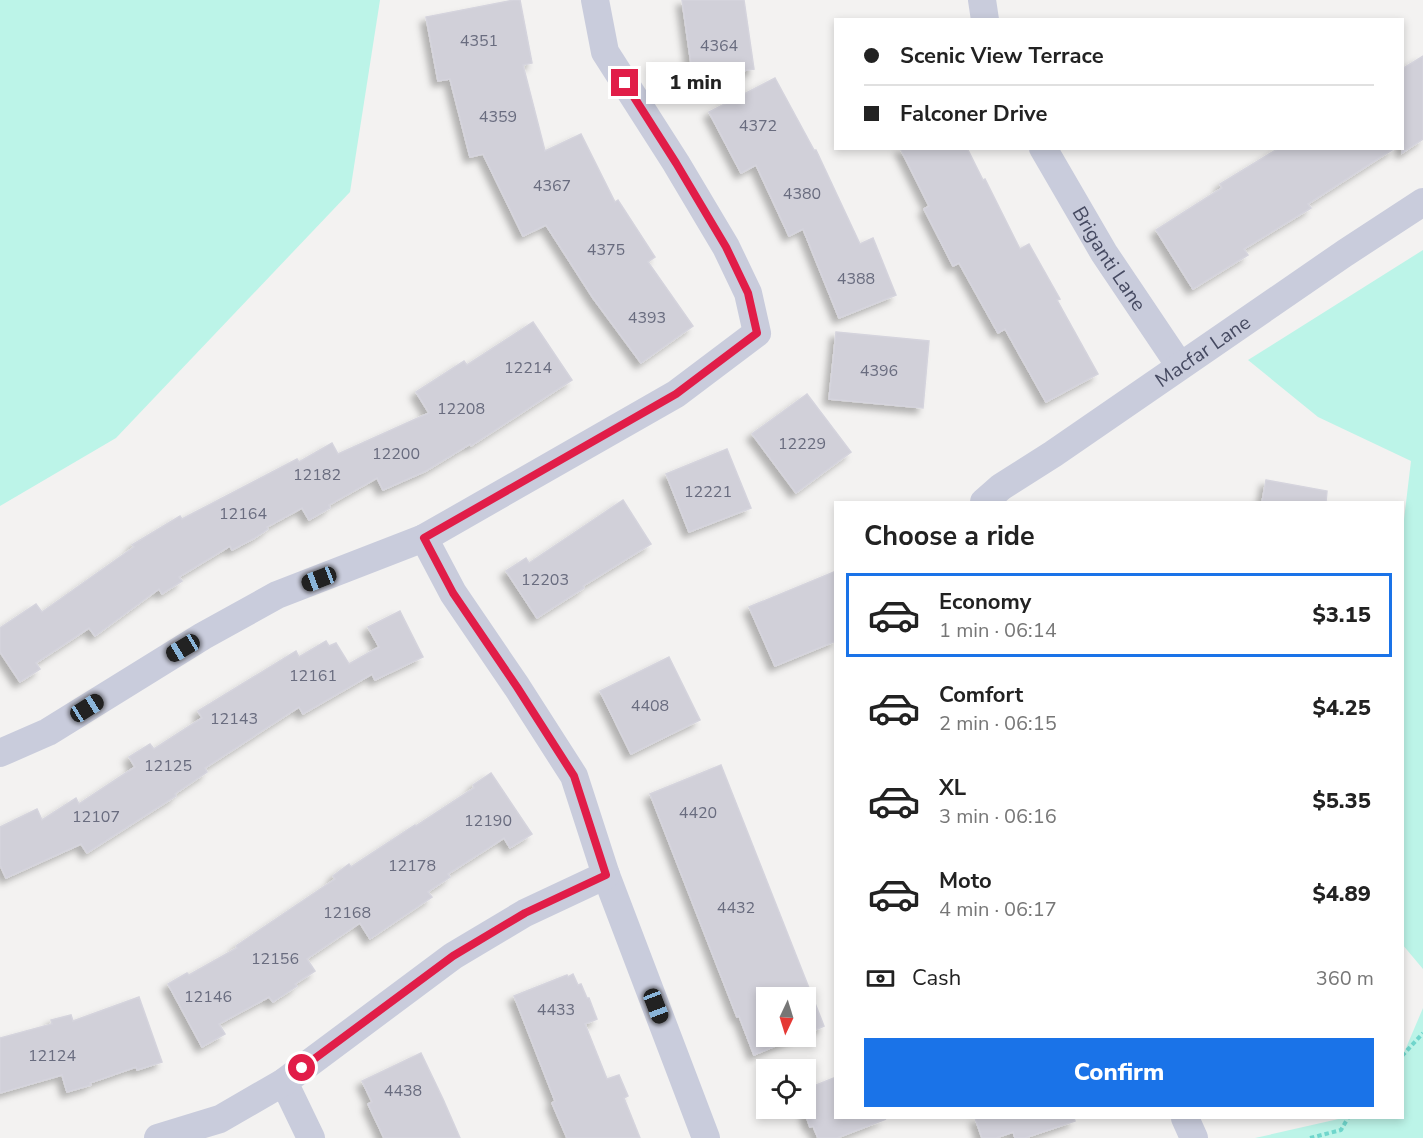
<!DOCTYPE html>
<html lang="en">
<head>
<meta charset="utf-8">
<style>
  body { margin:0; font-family:"Nunito Sans",sans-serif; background:#f6f6f6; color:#222; height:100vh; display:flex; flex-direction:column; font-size:22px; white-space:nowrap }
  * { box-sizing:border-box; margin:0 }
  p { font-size:20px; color:#767676 }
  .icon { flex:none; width:33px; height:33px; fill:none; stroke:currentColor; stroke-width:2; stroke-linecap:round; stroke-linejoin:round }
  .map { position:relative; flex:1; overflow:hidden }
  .side { position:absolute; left:834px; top:501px; width:570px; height:618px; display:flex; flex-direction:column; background:#fff; border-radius:0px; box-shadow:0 3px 9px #0003 }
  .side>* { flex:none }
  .hud { position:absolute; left:834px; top:18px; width:570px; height:132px; border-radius:0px; box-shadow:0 3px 9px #0003; display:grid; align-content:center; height:132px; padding:0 30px; background:#fff }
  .needle { width:39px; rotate:184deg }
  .tools { position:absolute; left:756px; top:987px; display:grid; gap:12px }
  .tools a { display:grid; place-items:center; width:60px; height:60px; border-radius:0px; background:#fff; box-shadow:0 3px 9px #0003; font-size:30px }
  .end { position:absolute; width:27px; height:27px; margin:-14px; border:8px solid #e11d48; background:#fff; box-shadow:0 0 0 3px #fff }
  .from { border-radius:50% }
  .bubble { position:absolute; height:42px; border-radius:0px; background:#fff; box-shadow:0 3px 9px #0003; font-size:20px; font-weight:800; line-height:42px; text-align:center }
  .car { position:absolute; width:18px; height:36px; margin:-18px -9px; border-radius:8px; box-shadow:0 0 4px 2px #0007; background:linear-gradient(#222 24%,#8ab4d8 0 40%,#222 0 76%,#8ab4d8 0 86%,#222 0) }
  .hud b { display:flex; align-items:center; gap:21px; height:57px; font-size:22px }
  .hud b+b { border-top:2px solid #e0e0e0 }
  .hud i { width:15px; height:15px; background:#222 }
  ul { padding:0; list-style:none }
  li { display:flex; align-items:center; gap:18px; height:84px; margin:0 12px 9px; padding:0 18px; border:3px solid transparent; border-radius:0px }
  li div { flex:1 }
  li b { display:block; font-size:22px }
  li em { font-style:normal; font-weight:800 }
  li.current { border-color:#1a73e8 }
  li>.icon { width:54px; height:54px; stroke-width:1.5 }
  h2 { padding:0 30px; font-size:27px; line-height:72px }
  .pay { display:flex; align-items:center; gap:15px; height:66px; padding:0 30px; font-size:22px }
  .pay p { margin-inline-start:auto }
  .cta { display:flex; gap:12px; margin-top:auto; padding:12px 30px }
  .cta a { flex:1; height:69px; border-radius:0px; background:#1a73e8; color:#fff; font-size:24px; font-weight:800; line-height:69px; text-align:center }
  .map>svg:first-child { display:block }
  .green { fill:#bcf4e8 }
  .building { fill:#d1d0d9; stroke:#d5d4dd; stroke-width:1.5; filter:url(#shadow) }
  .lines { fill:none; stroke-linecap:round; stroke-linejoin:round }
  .path { stroke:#70d6cc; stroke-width:4; stroke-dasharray:4.5 3; stroke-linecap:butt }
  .minor { stroke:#c9ccdc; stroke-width:28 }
  .route { stroke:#e11d48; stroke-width:8 }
  .labels { text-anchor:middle; stroke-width:4.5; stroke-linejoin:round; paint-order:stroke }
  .number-label { font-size:16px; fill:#696c7f }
  .street-label { font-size:20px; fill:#464a61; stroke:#fff }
</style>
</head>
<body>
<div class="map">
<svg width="1423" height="1138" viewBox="0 0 1423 1138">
  <defs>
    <filter id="shadow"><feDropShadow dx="-5.5" dy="5.5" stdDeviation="3" flood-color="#0004"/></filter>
  </defs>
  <rect width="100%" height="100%" fill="#f3f2f1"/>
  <!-- green -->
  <g class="green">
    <polygon points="0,0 380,0 350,192 116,438 0,506"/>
    <polygon points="1423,250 1423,969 1402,944 1402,536 1411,461 1318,417 1248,360"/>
    <polygon points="1423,1008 1423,1138 1255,1138 1343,1118 1402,1118 1403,1055"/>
  </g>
  <!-- building -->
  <g class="building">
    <polygon points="514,0 520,0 532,63 523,65 545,151 581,134 615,202 618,200 655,257 648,262 693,326 641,363 593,298 546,225 523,236 483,154 470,157 450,79 438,81 426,17"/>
    <polygon points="682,0 744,0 754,69 693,78"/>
    <polygon points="1423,56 1423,139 1402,153 1402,69"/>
    <polygon points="775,78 814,150 816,150 860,244 873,238 896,295 839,318 803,229 789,236 756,165 741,173 709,112"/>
    <polygon points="900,148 967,148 983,180 985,179 1020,249 1029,244 1060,299 1057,300 1098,374 1046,402 1005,329 998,333 959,263 953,266 924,209 929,206"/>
    <polygon points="1279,148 1395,148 1308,204 1311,208 1244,249 1248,255 1193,289 1156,230 1222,188 1220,184"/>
    <polygon points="533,322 572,380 471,446 470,444 426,471 383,490 377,478 329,505 330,508 309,520 302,508 267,527 268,529 253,539 232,550 230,546 179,577 182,581 162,594 159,589 95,636 89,628 36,663 40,669 20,682 0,652 0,628 36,604 42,612 134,547 132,545 180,516 182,519 297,459 299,462 332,443 338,454 429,413 416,392 464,361 467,365"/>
    <polygon points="836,332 929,341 923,408 829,399"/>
    <polygon points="807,394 851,452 796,493 752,434"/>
    <polygon points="727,449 751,508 689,532 666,474"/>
    <polygon points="1266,480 1327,491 1326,502 1262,502"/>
    <polygon points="623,500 651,544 583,586 584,588 537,618 506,571 526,558 529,563"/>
    <polygon points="836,571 836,641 775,666 749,607"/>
    <polygon points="400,611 423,657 375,680 372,674 303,714 299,707 205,768 207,772 175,794 176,796 87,853 81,844 6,878 0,865 0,827 37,809 42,820 76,798 79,804 135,767 129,757 150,744 154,749 202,718 198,711 296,651 299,657 326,641 329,646 336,643 349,664 379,647 368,627"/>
    <polygon points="669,657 700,720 631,754 600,691"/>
    <polygon points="721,765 824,1026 806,1034 806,998 766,998 766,1036 799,1036 754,1055 739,1016 737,1017 650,794"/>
    <polygon points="491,773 532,834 510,848 504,838 448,874 450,877 428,892 432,897 370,939 360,923 307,959 315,971 295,984 297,986 273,1002 269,997 219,1024 225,1034 202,1047 168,984 187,973 189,975 237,948 236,946 335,879 333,876 349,864 351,867 415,825 416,826 474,788 473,785"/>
    <polygon points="573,974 578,985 581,984 587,998 589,998 597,1019 585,1024 607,1079 619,1075 628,1096 624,1098 640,1138 567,1138 552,1103 555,1101 514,996 567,975 568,977"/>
    <polygon points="139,997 162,1062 137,1070 136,1067 90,1083 91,1085 67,1092 62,1075 0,1093 0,1038 52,1024 51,1020 71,1015 73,1021"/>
    <polygon points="421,1053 443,1099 460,1138 384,1138 368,1104 372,1102 362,1081"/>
    <polygon points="836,1077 836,1118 886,1119 837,1138 818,1138 813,1126 810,1127 806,1116 806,1089"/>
    <polygon points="975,1118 1074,1118 1075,1121 1025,1138 1015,1138 1013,1132 996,1138 982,1138"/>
  </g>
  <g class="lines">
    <!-- path -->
    <g class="path">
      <polyline points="1402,1056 1423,1033"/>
      <polyline points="1310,1138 1341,1130 1348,1118"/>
    </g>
    <!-- minor -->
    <g class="minor">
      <polyline points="982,0 985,20"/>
      <path id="s1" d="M1043 148 1104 253 1180 366"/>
      <path id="s2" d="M984 502 1001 487 1053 454 1345 253 1423 202"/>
      <polyline points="424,538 453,593 517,687 574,776 606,875 706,1138"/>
      <polyline points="0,753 48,732 203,636 277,595 424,538 676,394 757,333 748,293 726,247 676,163 605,52 595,0"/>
      <polyline points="284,1082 311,1138"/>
      <polyline points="1185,1118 1194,1138"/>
      <polyline points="158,1138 220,1119 284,1082 453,956 525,913 606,875"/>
    </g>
  </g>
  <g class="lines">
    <!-- route -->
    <polyline class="route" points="302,1068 453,956 525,913 606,875 574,776 517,687 453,593 424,538 676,394 757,333 748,293 726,247 676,163 625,83"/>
  </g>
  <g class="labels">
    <!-- number labels -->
    <g class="number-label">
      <text x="479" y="46">4351</text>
      <text x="719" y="51">4364</text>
      <text x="498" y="122">4359</text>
      <text x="758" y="131">4372</text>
      <text x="552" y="191">4367</text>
      <text x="802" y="199">4380</text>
      <text x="606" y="255">4375</text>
      <text x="856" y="284">4388</text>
      <text x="647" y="323">4393</text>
      <text x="528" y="373">12214</text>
      <text x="879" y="376">4396</text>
      <text x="461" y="414">12208</text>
      <text x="802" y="449">12229</text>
      <text x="396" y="459">12200</text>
      <text x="317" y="480">12182</text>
      <text x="708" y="497">12221</text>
      <text x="243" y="519">12164</text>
      <text x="545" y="585">12203</text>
      <text x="313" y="681">12161</text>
      <text x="650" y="711">4408</text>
      <text x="234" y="724">12143</text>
      <text x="168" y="771">12125</text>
      <text x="698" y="818">4420</text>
      <text x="96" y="822">12107</text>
      <text x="488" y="826">12190</text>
      <text x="412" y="871">12178</text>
      <text x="736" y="913">4432</text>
      <text x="347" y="918">12168</text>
      <text x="275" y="964">12156</text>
      <text x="208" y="1002">12146</text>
      <text x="556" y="1015">4433</text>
      <text x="52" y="1061">12124</text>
      <text x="403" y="1096">4438</text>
    </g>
    <!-- street labels -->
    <g class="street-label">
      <text dy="7" stroke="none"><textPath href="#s1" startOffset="129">Briganti Lane</textPath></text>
      <text dy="7" stroke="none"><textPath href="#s2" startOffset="266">Macfar Lane</textPath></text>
    </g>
  </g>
</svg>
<div class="tools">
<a><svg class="needle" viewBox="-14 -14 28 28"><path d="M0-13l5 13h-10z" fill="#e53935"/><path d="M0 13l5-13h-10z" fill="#767676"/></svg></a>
<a><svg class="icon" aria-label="locate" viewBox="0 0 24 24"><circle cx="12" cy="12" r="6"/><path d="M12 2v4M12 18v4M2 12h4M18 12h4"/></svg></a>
</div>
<i class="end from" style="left:302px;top:1068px"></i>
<i class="end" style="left:625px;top:83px"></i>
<div class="bubble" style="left:646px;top:62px;width:99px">1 min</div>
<i class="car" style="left:319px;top:579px;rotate:249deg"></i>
<i class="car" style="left:183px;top:648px;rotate:239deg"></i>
<i class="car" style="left:87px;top:708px;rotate:58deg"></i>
<i class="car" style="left:656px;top:1006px;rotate:159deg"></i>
<div class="hud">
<b><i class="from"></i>Scenic View Terrace</b>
<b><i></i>Falconer Drive</b>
</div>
<section class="side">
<h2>Choose a ride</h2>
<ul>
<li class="current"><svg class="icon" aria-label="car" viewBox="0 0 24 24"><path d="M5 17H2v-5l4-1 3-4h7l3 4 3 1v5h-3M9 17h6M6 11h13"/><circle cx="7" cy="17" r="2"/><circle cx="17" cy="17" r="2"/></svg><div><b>Economy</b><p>1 min · 06:14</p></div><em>$3.15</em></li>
<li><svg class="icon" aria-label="car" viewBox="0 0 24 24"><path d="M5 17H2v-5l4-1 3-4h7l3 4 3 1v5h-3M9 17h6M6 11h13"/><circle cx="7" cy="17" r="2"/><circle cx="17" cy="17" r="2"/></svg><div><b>Comfort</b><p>2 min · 06:15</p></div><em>$4.25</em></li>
<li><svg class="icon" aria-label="car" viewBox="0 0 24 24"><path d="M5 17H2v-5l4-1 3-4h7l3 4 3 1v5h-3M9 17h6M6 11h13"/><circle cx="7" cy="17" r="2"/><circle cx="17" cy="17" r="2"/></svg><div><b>XL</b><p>3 min · 06:16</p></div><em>$5.35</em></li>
<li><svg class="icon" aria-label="car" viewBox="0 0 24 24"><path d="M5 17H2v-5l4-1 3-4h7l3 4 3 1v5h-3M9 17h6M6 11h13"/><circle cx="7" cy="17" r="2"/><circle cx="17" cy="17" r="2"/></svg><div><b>Moto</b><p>4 min · 06:17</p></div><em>$4.89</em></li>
</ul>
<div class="pay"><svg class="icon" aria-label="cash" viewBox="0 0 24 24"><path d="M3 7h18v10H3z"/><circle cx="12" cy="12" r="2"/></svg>Cash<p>360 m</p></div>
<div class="cta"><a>Confirm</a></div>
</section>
</div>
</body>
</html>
